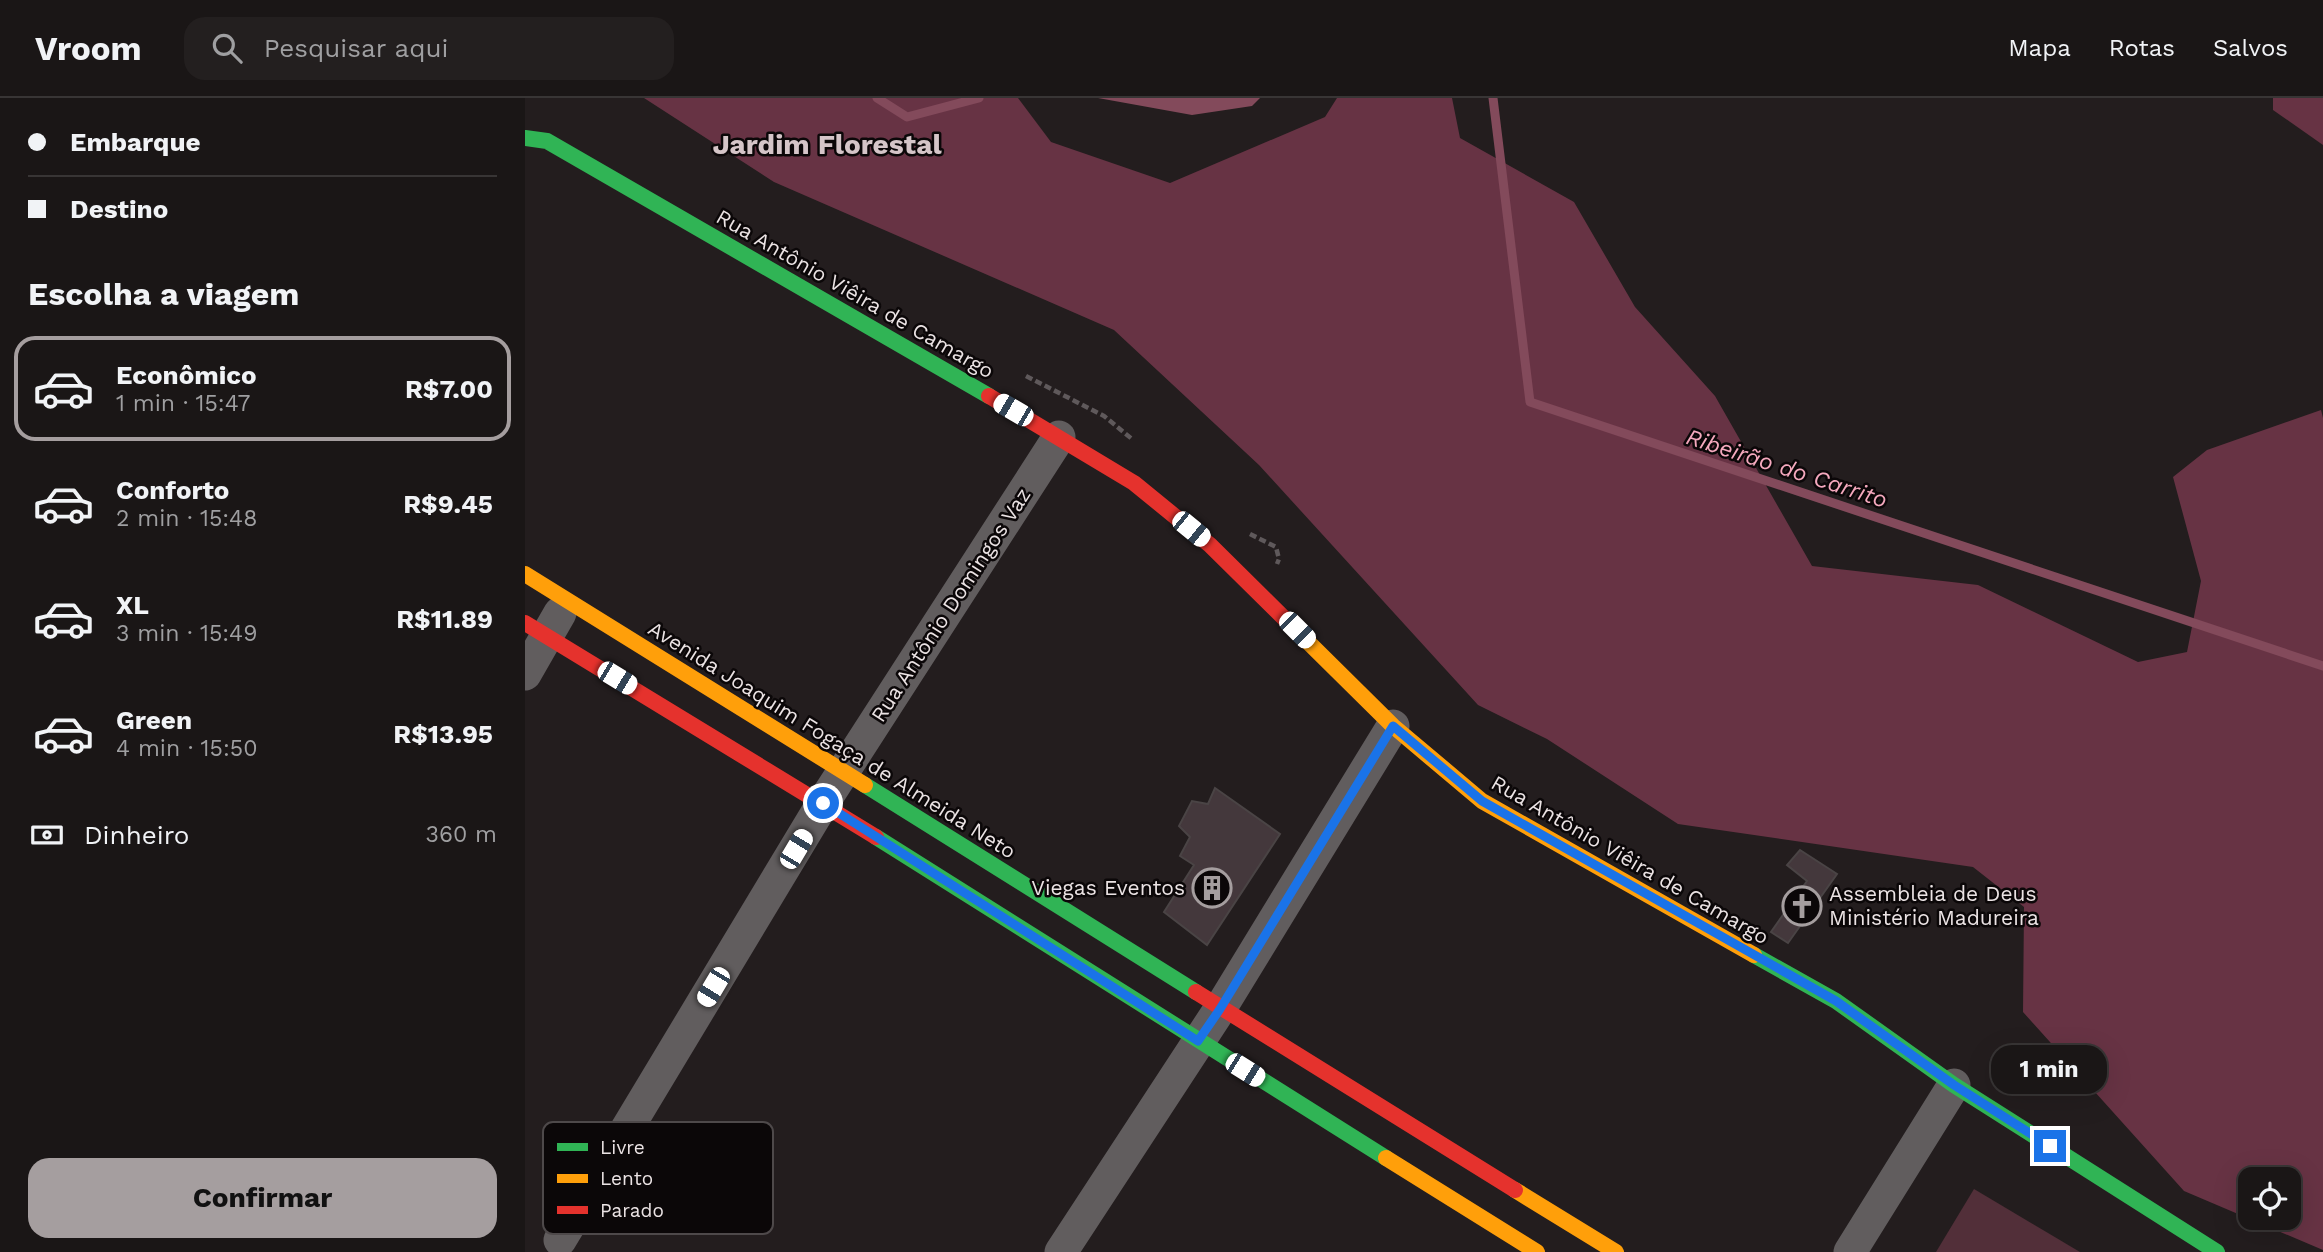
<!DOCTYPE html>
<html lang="pt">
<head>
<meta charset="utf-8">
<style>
  body { margin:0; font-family:"Work Sans",sans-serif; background:#231f1f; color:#f1f3f6; height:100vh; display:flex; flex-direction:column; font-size:26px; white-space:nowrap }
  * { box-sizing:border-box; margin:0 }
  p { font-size:23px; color:#9f9fa1 }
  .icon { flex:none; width:38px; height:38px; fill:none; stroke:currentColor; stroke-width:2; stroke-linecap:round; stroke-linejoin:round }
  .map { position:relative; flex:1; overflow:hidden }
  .side { display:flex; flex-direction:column; background:#1a1616; width:525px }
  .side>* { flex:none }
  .guide { display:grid; align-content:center; height:154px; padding:0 28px; background:#1a1616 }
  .fabs { position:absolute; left:1713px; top:1069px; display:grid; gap:14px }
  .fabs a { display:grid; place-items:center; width:63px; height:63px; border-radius:14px; background:#1a1616; box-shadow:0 7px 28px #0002,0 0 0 2px #383535; font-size:35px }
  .end { position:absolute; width:32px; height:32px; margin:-16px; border:9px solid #1a73e8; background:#fff; box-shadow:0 0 0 4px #fff }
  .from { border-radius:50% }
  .bubble { position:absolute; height:49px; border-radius:21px; background:#1a1616; box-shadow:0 7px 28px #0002,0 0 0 2px #383535; font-size:23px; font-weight:700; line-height:49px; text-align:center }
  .car { position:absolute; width:21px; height:42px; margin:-21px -10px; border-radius:9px; box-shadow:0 0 5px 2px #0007; background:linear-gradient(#fff 24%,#345 0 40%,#fff 0 76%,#345 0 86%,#fff 0) }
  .guide b { display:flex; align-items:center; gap:24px; height:66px; font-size:26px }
  .guide b+b { border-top:2px solid #383535 }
  .guide i { width:18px; height:18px; background:#f1f3f6 }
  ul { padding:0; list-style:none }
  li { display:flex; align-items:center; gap:21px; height:105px; margin:0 14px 10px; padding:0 14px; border:4px solid transparent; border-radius:21px }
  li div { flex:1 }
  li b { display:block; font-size:26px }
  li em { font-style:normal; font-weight:700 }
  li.on { border-color:#a59e9f }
  li>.icon { width:63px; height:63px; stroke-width:1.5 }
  h2 { padding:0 28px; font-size:32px; line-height:84px }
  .pay { display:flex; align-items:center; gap:18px; height:77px; padding:0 28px; font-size:26px }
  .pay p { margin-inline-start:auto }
  .cta { display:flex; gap:14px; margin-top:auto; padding:14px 28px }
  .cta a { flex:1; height:80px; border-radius:21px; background:#a59e9f; color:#111; font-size:28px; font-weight:700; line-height:80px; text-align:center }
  header { display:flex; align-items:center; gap:42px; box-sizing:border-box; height:98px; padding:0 35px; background:#1a1616; border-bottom:2px solid #383535 }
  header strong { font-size:33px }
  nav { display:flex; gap:38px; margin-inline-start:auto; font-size:24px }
  .search { width:490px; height:63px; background:#231f1f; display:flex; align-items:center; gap:18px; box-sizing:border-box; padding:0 24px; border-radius:21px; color:#9f9fa1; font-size:26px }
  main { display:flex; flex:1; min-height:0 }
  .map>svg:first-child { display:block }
  .green { fill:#522f39 }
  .forest { fill:#673344; fill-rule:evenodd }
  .water { fill:#834a5b }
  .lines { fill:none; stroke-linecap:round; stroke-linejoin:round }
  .stream { stroke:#834a5b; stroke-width:9 }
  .building { fill:#44383c; stroke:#4a4445; stroke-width:2 }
  .path { stroke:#5f595b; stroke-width:4.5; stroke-dasharray:7 3.5; stroke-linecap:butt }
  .street { stroke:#615d5e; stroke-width:33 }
  .fast { stroke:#30b455; stroke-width:16 }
  .slow { stroke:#ff9f0a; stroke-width:16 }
  .jam { stroke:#e5322d; stroke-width:16 }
  .route { stroke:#1a73e8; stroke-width:9 }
  .labels { text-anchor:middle; stroke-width:5; stroke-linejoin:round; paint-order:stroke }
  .street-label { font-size:21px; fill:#ebe3e4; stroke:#0b0708 }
  .poi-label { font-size:21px; fill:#ebe3e4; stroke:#0b0708; text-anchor:end }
  .water-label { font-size:23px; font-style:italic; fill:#f5a9be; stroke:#0b0708 }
  .district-label { font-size:28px; font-weight:bold; fill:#d5c5c8; stroke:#0b0708 }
  .key { fill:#0b0708; stroke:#4e494a; stroke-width:2 }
  .key-label { font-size:19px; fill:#ebe3e4 }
</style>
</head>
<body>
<header>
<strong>Vroom</strong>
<div class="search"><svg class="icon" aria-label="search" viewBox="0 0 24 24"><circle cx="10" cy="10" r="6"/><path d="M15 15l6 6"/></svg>Pesquisar aqui</div>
<nav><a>Mapa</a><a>Rotas</a><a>Salvos</a></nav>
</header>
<main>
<section class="side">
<div class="guide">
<b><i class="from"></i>Embarque</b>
<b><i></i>Destino</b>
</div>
<h2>Escolha a viagem</h2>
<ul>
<li class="on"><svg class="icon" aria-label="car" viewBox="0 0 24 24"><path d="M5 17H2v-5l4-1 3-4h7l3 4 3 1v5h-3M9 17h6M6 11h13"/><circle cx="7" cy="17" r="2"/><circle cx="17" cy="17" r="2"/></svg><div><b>Econômico</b><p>1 min · 15:47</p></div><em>R$7.00</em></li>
<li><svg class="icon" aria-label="car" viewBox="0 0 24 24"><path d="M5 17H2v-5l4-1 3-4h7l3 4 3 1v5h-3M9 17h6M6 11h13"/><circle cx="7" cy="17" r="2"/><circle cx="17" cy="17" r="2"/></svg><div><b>Conforto</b><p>2 min · 15:48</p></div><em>R$9.45</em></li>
<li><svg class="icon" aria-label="car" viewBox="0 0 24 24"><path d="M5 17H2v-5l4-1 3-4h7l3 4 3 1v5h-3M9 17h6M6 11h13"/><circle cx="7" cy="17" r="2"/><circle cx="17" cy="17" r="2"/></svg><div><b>XL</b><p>3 min · 15:49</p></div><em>R$11.89</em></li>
<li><svg class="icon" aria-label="car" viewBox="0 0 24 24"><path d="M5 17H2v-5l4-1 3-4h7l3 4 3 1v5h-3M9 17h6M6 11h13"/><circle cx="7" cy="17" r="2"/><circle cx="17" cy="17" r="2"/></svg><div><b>Green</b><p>4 min · 15:50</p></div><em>R$13.95</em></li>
</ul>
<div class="pay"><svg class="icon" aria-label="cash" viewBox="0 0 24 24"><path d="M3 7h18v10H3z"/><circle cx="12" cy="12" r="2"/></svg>Dinheiro<p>360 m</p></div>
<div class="cta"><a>Confirmar</a></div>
</section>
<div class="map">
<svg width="1798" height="1154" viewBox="0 0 1798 1154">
  <rect width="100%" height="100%" fill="#231d1e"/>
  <!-- green -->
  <polygon class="green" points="1449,1091 1555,1154 1411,1154"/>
  <!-- forest -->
  <g class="forest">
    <path d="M119 0H493L526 44 645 85 800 19 812 0H927L935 40 1049 104 1110 209 1190 298 1287 468 1453 487 1613 564 1662 554 1676 483 1648 379 1682 352 1796 312 1798 320V1152L1659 1093 1498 914 1499 809 1448 769 1153 726 1022 641 953 607 734 367 589 232 249 84ZM1726 1082H1764V1120H1726Z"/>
    <polygon points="1748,0 1798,0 1798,47 1748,12"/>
  </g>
  <!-- water -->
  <polygon class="water" points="573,0 735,0 727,8 667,17"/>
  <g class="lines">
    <!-- stream -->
    <g class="stream">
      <polyline points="352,0 382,19 454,0"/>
      <polyline points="968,0 1005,304 1798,568"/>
    </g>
  </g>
  <!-- building -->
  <g class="building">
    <polygon points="690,690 755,736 682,847 639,814 669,767 655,758 665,739 654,728 667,703 683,706"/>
    <polygon points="1275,752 1312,776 1263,845 1246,834 1282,783 1262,767"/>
  </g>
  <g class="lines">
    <!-- path -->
    <g class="path">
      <polyline points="501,278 579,318 607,341"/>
      <polyline points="725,436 751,449 754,461 752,466"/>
    </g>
    <!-- street -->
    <g class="street">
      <polyline points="0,576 35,515"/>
      <polyline points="35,1142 298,705 534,339"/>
      <polyline points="536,1154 695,911 868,628"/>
      <polyline points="1325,1154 1429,987"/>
    </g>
    <!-- fast -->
    <g class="fast">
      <polyline points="0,40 22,43 464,298"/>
      <polyline points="340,687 671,894"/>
      <polyline points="351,739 861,1060"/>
      <polyline points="1229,857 1311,903 1429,987 1692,1154"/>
    </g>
    <!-- slow -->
    <g class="slow">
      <polyline points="0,476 340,687"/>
      <polyline points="778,539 868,628 957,703 1229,857"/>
      <polyline points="861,1060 1012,1154"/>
      <polyline points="990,1092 1091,1154"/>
    </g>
    <!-- jam -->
    <g class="jam">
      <polyline points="464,298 609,385 685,447 778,539"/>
      <polyline points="0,525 351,739"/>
      <polyline points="671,894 990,1092"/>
    </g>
  </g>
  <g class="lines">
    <!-- route -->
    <polyline class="route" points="298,705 673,943 695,911 868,628 957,703 1311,903 1429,987 1525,1048"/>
  </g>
  <!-- icons -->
  <defs>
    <g id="building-ring" transform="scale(2.0125)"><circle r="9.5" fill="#0b0708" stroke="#a59e9f" stroke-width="1.5"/><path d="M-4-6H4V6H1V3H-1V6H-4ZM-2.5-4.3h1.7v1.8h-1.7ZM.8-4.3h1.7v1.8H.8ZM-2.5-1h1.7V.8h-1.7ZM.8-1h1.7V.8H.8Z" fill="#a59e9f"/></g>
    <g id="church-ring" transform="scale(2.0125)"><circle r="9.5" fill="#0b0708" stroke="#a59e9f" stroke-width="1.5"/><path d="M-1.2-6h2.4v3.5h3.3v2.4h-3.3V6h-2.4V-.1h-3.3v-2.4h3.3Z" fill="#a59e9f"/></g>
  </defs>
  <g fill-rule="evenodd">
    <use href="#building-ring" x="687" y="790"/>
    <use href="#church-ring" x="1277" y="808"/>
  </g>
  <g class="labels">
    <!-- street labels -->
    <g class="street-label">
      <text transform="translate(330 196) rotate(30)" y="7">Rua Antônio Viêira de Camargo</text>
      <text transform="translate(426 507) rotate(-57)" y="7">Rua Antônio Domingos Vaz</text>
      <text transform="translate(307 642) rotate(32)" y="7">Avenida Joaquim Fogaça de Almeida Neto</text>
      <text transform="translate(1105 762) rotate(30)" y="7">Rua Antônio Viêira de Camargo</text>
    </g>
    <!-- poi labels -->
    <g class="poi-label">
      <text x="660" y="797">Viegas Eventos</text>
      <text x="1304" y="803" text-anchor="start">Assembleia de Deus<tspan x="1304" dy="24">Ministério Madureira</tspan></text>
    </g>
    <!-- water labels -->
    <g class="water-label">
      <text transform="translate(1262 370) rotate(18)" y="8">Ribeirão do Carrito</text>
    </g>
    <!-- district labels -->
    <g class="district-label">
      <text x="302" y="56">Jardim Florestal</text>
    </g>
  </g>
  <!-- legend -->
  <rect x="18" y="1024" width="230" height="112" rx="10" class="key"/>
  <rect x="32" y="1045" width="31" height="8" fill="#30b455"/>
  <rect x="32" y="1076" width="31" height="9" fill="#ff9f0a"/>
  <rect x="32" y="1108" width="31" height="8" fill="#e5322d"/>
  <g class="key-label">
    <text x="75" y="1056">Livre</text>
    <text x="75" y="1087">Lento</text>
    <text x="75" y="1119">Parado</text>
  </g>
</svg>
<div class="fabs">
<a><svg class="icon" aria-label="locate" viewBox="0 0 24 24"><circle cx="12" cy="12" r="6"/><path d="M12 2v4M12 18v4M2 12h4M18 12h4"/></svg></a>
</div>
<i class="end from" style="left:298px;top:705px"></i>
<i class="end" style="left:1525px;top:1048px"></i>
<div class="bubble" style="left:1466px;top:947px;width:116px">1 min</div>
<i class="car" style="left:488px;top:312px;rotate:300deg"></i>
<i class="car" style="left:666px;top:431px;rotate:129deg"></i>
<i class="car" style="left:772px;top:532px;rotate:135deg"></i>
<i class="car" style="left:92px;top:580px;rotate:121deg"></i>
<i class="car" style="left:271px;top:751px;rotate:31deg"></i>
<i class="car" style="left:188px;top:889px;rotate:211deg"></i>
<i class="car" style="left:720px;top:972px;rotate:122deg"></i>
</div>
</main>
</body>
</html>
